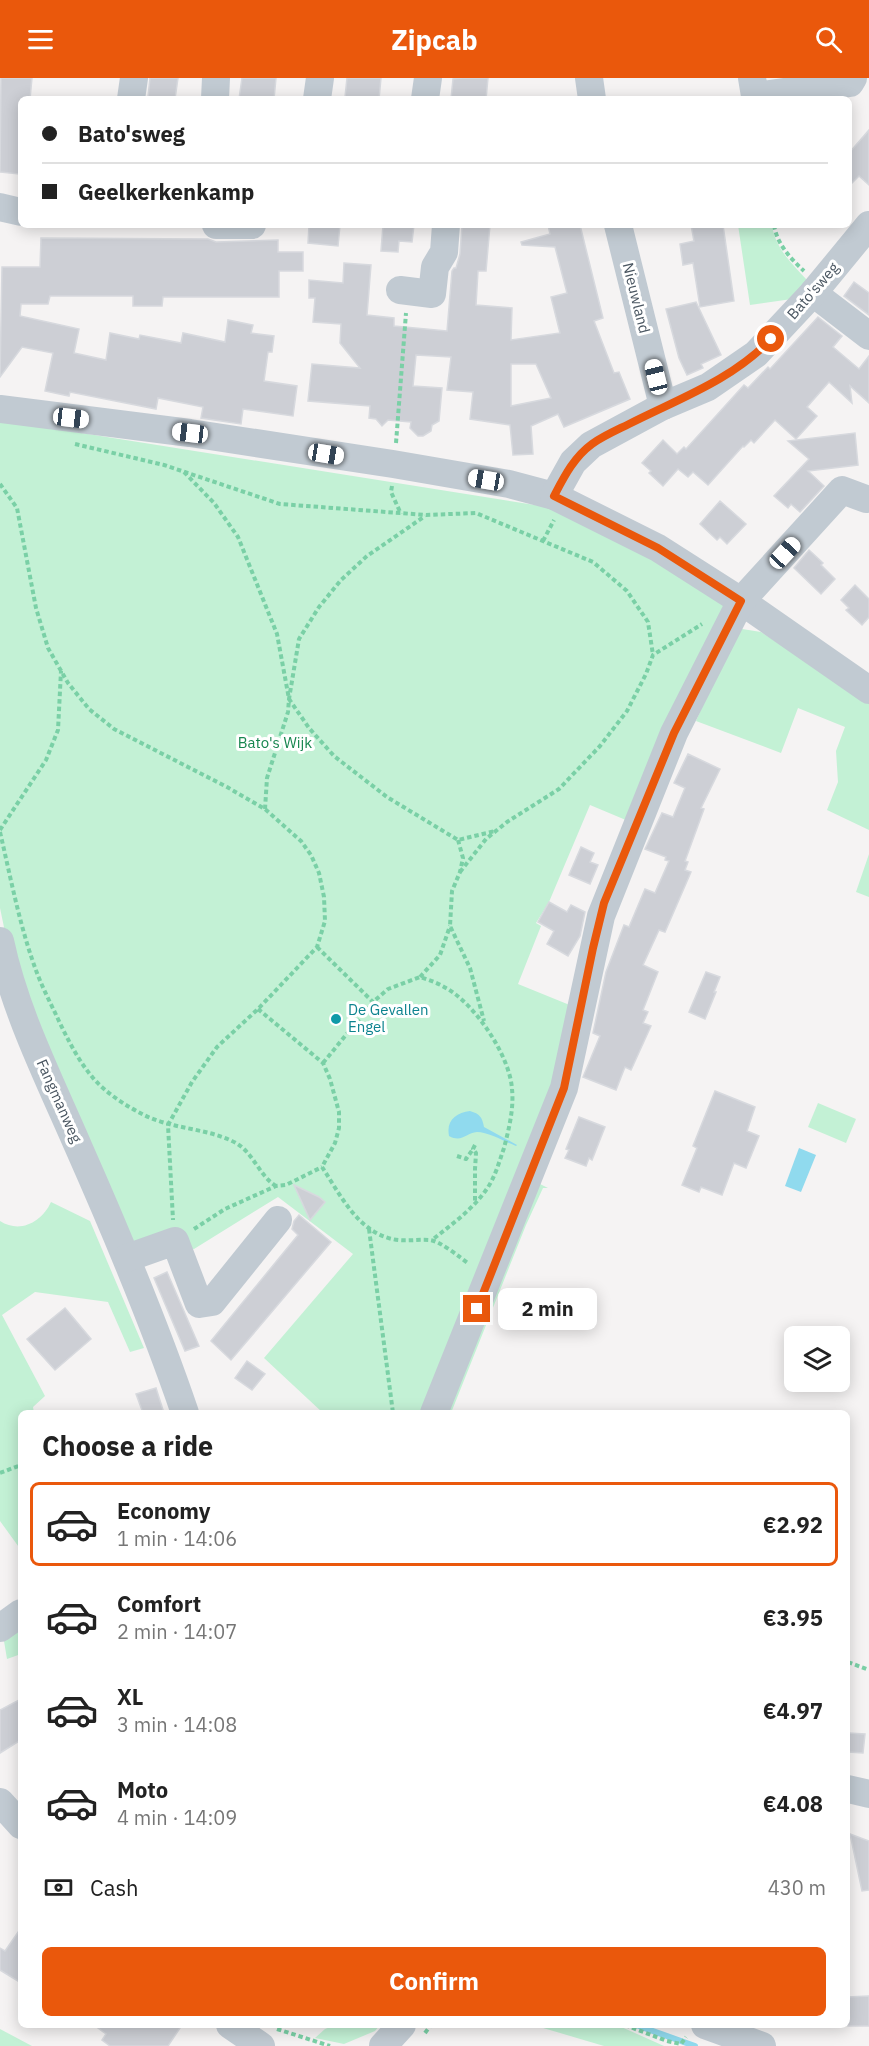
<!DOCTYPE html>
<html lang="en">
<head>
<meta charset="utf-8">
<style>
  body { margin:0; font-family:"IBM Plex Sans",sans-serif; background:#f2f2f2; color:#222; height:100vh; display:flex; flex-direction:column; font-size:22px; white-space:nowrap }
  * { box-sizing:border-box; margin:0 }
  p { font-size:20px; color:#767676 }
  .icon { flex:none; width:33px; height:33px; fill:none; stroke:currentColor; stroke-width:2; stroke-linecap:round; stroke-linejoin:round }
  .map { position:relative; flex:1; overflow:hidden }
  .side { position:absolute; left:18px; top:1332px; width:832px; height:618px; display:flex; flex-direction:column; background:#fff; border-radius:9px; box-shadow:0 3px 15px #0003 }
  .side>* { flex:none }
  .guide { position:absolute; left:18px; top:18px; width:834px; height:132px; border-radius:9px; box-shadow:0 3px 15px #0003; display:grid; align-content:center; height:132px; padding:0 24px; background:#fff }
  .tools { position:absolute; left:784px; top:1248px; display:grid; gap:12px }
  .tools a { display:grid; place-items:center; width:66px; height:66px; border-radius:9px; background:#fff; box-shadow:0 3px 15px #0003; font-size:30px }
  .end { position:absolute; width:27px; height:27px; margin:-14px; border:8px solid #ea580c; background:#fff; box-shadow:0 0 0 3px #fff }
  .from { border-radius:50% }
  .bubble { position:absolute; height:42px; border-radius:9px; background:#fff; box-shadow:0 3px 15px #0003; font-size:20px; font-weight:700; line-height:42px; text-align:center }
  .car { position:absolute; width:18px; height:36px; margin:-18px -9px; border-radius:8px; box-shadow:0 0 4px 2px #0007; background:linear-gradient(#fff 24%,#345 0 40%,#fff 0 76%,#345 0 86%,#fff 0) }
  .guide b { display:flex; align-items:center; gap:21px; height:57px; font-size:22px }
  .guide b+b { border-top:2px solid #e0e0e0 }
  .guide i { width:15px; height:15px; background:#222 }
  ul { padding:0; list-style:none }
  li { display:flex; align-items:center; gap:18px; height:84px; margin:0 12px 9px; padding:0 12px; border:3px solid transparent; border-radius:9px }
  li div { flex:1 }
  li b { display:block; font-size:22px }
  li em { font-style:normal; font-weight:700 }
  li.active { border-color:#ea580c }
  li>.icon { width:54px; height:54px; stroke-width:1.5 }
  h2 { padding:0 24px; font-size:27px; line-height:72px }
  .pay { display:flex; align-items:center; gap:15px; height:66px; padding:0 24px; font-size:22px }
  .pay p { margin-inline-start:auto }
  .primary-button { display:flex; gap:12px; margin-top:auto; padding:12px 24px }
  .primary-button a { flex:1; height:69px; border-radius:9px; background:#ea580c; color:#fff; font-size:24px; font-weight:700; line-height:69px; text-align:center }
  header { display:flex; justify-content:space-between; align-items:center; height:78px; padding:0 24px; background:#ea580c; color:#fff; font-size:27px; font-weight:700 }
  .map>svg:first-child { display:block }
  .green { fill:#c3f1d5 }
  .water { fill:#90daee }
  .lines { fill:none; stroke-linecap:round; stroke-linejoin:round }
  .stream { stroke:#90daee; stroke-width:6 }
  .building { fill:#cdcfd5; stroke:#d7d9de; stroke-width:1.5; fill-rule:evenodd }
  .path { stroke:#7ad0a6; stroke-width:4; stroke-dasharray:4.5 3; stroke-linecap:butt }
  .minor { stroke:#c1cad2; stroke-width:28 }
  .route { stroke:#ea580c; stroke-width:8 }
  .culture-dot { fill:#0f9aa8; stroke:#fff; stroke-width:2 }
  .labels { text-anchor:middle; stroke-width:6; stroke-linejoin:round; paint-order:stroke }
  .street-label { font-size:15px; fill:#4a5661; stroke:#fff }
  .park-label { font-size:15px; fill:#17864f; stroke:#fff }
  .culture-label { font-size:15px; fill:#0d838f; stroke:#fff; text-anchor:start }
</style>
</head>
<body>
<header><svg class="icon" aria-label="menu" viewBox="0 0 24 24"><path d="M4 6h16M4 12h16M4 18h16"/></svg>Zipcab<svg class="icon" aria-label="search" viewBox="0 0 24 24"><circle cx="10" cy="10" r="6"/><path d="M15 15l6 6"/></svg></header>
<div class="map">
<svg width="869" height="1968" viewBox="0 0 869 1968">
  <rect width="100%" height="100%" fill="#f5f3f3"/>
  <!-- green -->
  <g class="green">
    <path d="M738 147H772C775 170 792 186 807 202L792 221 750 227Z"/>
    <polygon points="0,342 554,430 727,519 633,745 590,727 549,824 536,845 541,848 518,906 577,930 564,998 430,1335 323,1335 264,1280 353,1176 278,1119 194,1171 141,1166 130,1161 10,878 0,830"/>
    <polygon points="736,550 761,554 869,623 869,752 827,732 838,704 836,673 845,649 798,630 781,675 696,643"/>
    <polygon points="869,776 869,819 856,814"/>
    <polygon points="818,1025 856,1041 846,1065 808,1049"/>
    <polygon points="538,1105 548,1110 543,1110 526,1147 451,1335 443,1335"/>
    <path d="M51 1124 90 1143 144 1270 130 1274 108 1224 35 1214 2 1237 45 1318 33 1329 34 1335H21V1472L0 1443V1143C20 1156 42 1144 51 1124Z"/>
    <polygon points="21,1550 21,1576 7,1581 4,1563"/>
    <polygon points="335,1947 380,1947 375,1953 344,1966 315,1960 325,1951"/>
    <polygon points="533,1947 617,1947 664,1968 604,1968"/>
    <polygon points="0,1951 32,1968 0,1968"/>
  </g>
  <!-- water -->
  <g class="water">
    <path d="M470 1033C480 1036 482 1039 484 1049L517 1067 516 1068C505 1064 489 1054 477 1054 466 1055 462 1065 449 1058 446 1042 456 1035 470 1033Z"/>
    <polygon points="799,1070 816,1077 801,1114 785,1108"/>
  </g>
  <g class="lines">
    <!-- stream -->
    <polyline class="stream" points="636,1947 695,1968"/>
  </g>
  <!-- building -->
  <g class="building">
    <polygon points="1,0 32,0 30,21 21,21 19,96 0,94"/>
    <polygon points="150,0 178,0 175,21 151,21 148,19"/>
    <polygon points="242,0 276,0 274,21 239,21"/>
    <polygon points="347,0 381,0 379,21 345,19"/>
    <polygon points="462,0 488,0 486,21 451,21 453,1"/>
    <polygon points="869,52 869,107 859,98 849,108 849,75"/>
    <polygon points="309,147 340,147 338,168 308,165"/>
    <polygon points="383,147 414,147 412,164 399,163 398,174 381,173"/>
    <path d="M462 147H490L486 193H478L476 227 512 230 511 262 560 255 551 219 567 215 555 169 522 167 521 164 550 156 548 147H580L603 240 594 243 614 295 619 294 630 321 564 349 558 336 531 348 533 376 513 377 510 347 470 341 473 314 447 312 451 279 416 277 413 308 442 310 439 343 432 347 431 353 423 358H418L410 350 411 344 388 342 382 348 376 341 369 340 370 328 308 323 312 286 360 290 340 265 341 246 313 244 315 220H309V202L343 205 344 185 371 187 367 237 394 240V248L447 253 452 193 454 190H456L460 176ZM511 286H536L551 320 511 328Z"/>
    <polygon points="691,147 723,147 734,223 700,229 693,185 683,187 680,166 694,163"/>
    <polygon points="41,160 208,161 216,164 278,162 278,174 303,174 303,193 279,193 279,219 163,219 162,228 133,228 133,218 50,218 48,226 21,226 20,238 79,251 74,275 106,282 110,255 139,261 140,257 181,265 183,255 225,264 228,242 253,247 251,255 274,258 272,274 268,274 264,303 297,308 293,338 243,331 241,346 201,340 203,329 158,320 156,331 70,314 69,318 45,313 53,275 22,269 0,299 2,189 40,189"/>
    <polygon points="854,204 869,215 869,237 844,218"/>
    <polygon points="696,224 721,277 701,286 703,290 687,297 679,280 666,231"/>
    <polygon points="818,239 842,258 833,269 859,291 869,278 869,325 850,308 852,325 829,304 807,329 817,338 796,361 775,342 754,365 751,362 744,369 743,368 708,407 693,394 688,399 678,391 663,408 649,395 651,393 642,385 663,362 677,376 684,369 686,371 744,307 748,310 768,289 770,291"/>
    <polygon points="855,355 858,387 808,393 824,408 800,434 791,426 788,430 774,418 809,381 788,363"/>
    <polygon points="720,423 746,446 727,466 720,459 717,462 700,446"/>
    <polygon points="809,472 823,485 821,487 835,501 821,516 794,490"/>
    <polygon points="855,507 869,521 869,539 862,547 846,532 849,530 841,522"/>
    <polygon points="688,676 720,691 701,730 704,731 685,783 688,784 685,792 691,794 665,854 659,852 643,887 658,894 643,932 648,934 643,945 651,948 631,992 625,989 616,1012 583,999 600,958 593,955 606,894 624,847 629,849 645,811 655,815 669,783 665,782 666,779 645,771 662,735 673,739 685,710 674,705"/>
    <polygon points="581,769 594,775 590,784 598,787 590,806 569,797"/>
    <polygon points="549,824 567,834 571,827 585,834 580,858 568,878 547,866 554,853 538,844"/>
    <polygon points="706,894 720,899 714,914 716,914 705,941 689,934"/>
    <polygon points="715,1013 755,1029 747,1053 759,1058 746,1090 734,1085 722,1117 701,1109 699,1114 682,1107 697,1070 693,1068"/>
    <polygon points="579,1039 605,1049 592,1082 589,1080 586,1088 565,1080 569,1072 566,1071"/>
    <polygon points="294,1107 319,1119 325,1124 310,1142"/>
    <polygon points="299,1137 331,1164 231,1282 211,1263 298,1157 292,1151 294,1143"/>
    <polygon points="167,1194 199,1268 185,1273 154,1200"/>
    <polygon points="65,1230 91,1261 55,1292 27,1261"/>
    <polygon points="247,1283 265,1296 252,1312 235,1300"/>
    <polygon points="156,1310 164,1335 143,1335 136,1316"/>
    <polygon points="21,1621 21,1647 19,1654 21,1662 0,1675 0,1632"/>
    <polygon points="848,1655 865,1656 863,1675 848,1674"/>
    <polygon points="850,1756 869,1763 869,1812 862,1813"/>
    <polygon points="21,1850 21,1905 0,1892 0,1870 5,1873"/>
    <polygon points="869,1918 869,1948 848,1948 848,1919"/>
    <polygon points="94,1947 182,1947 168,1968 110,1968 102,1962 106,1956"/>
  </g>
  <g class="lines">
    <!-- path -->
    <g class="path">
      <path d="M774 147C777 166 790 180 804 193"/>
      <polyline points="396,365 406,235"/>
      <polyline points="75,366 164,387 280,426 426,437 476,435 593,484 627,513 648,544 653,577"/>
      <polyline points="184,394 214,425 238,459 277,556 289,621 309,650 334,678 387,719 458,762 495,753"/>
      <polyline points="0,406 17,430 36,530 48,570 68,605 89,631 114,651 227,709 265,731 301,763 311,777 319,795 324,819 325,843 317,869 258,931 217,969 192,1004 168,1047 173,1142"/>
      <polyline points="392,408 391,414 401,436"/>
      <polyline points="543,463 554,442"/>
      <polyline points="265,731 267,700 288,634 289,621 299,561 319,529 341,502 367,478 425,438"/>
      <polyline points="0,752 46,682 58,652 61,593"/>
      <path d="M0 754C11 801 20 850 37 895 43 911 51 926 58 941 68 962 78 982 93 1000 106 1015 126 1028 144 1037 172 1051 205 1050 232 1063 253 1072 258 1097 276 1108"/>
      <polyline points="458,762 463,780 460,794 452,813 450,848 470,890 484,943"/>
      <polyline points="460,794 486,761 507,744 559,711 600,668 627,633 646,596 653,577 702,546"/>
      <polyline points="317,869 373,924"/>
      <polyline points="420,899 440,877 450,848"/>
      <path d="M258 931 323 985 330 1001 339 1034V1050L335 1065 322 1089C340 1116 357 1153 392 1161 404 1164 417 1161 430 1162 440 1163 461 1180 469 1186"/>
      <path d="M323 985 373 924 388 911 420 899C429 902 438 905 446 910 475 926 510 978 512 1011 514 1030 509 1051 504 1070 499 1084 495 1100 486 1112 472 1132 451 1147 432 1162"/>
      <polyline points="475,1067 473,1071 476,1075 475,1091 475,1123"/>
      <polyline points="457,1078 466,1081 473,1071"/>
      <polyline points="194,1151 225,1131 276,1108 286,1107 322,1089"/>
      <polyline points="369,1151 393,1335"/>
      <polyline points="0,1395 21,1387"/>
      <polyline points="848,1584 869,1592"/>
      <polyline points="625,1947 667,1963 681,1966 686,1959"/>
      <polyline points="277,1951 330,1968"/>
      <polyline points="425,1955 431,1947"/>
    </g>
    <!-- minor -->
    <g class="minor">
      <polyline points="589,0 592,21"/>
      <polyline points="752,0 755,18 850,5 853,0"/>
      <polyline points="131,21 134,0"/>
      <polyline points="215,21 216,0"/>
      <polyline points="317,21 320,0"/>
      <polyline points="425,21 428,0"/>
      <polyline points="0,129 21,134"/>
      <polyline points="216,147 252,147"/>
      <polyline points="618,147 663,328"/>
      <polyline points="400,212 432,216 435,189 444,174 446,147"/>
      <polyline points="813,215 869,258"/>
      <polyline points="0,331 190,355 393,386 509,406 554,418 658,470 741,523 869,612"/>
      <polyline points="554,418 573,384 591,367 663,328 708,309 756,276 813,215 869,147"/>
      <path d="M0 863C15 934 49 1001 78 1068 117 1156 154 1244 185 1335"/>
      <polyline points="127,1180 175,1163 199,1226 212,1224 278,1142"/>
      <polyline points="434,1335 564,1010 601,838 674,655 741,523 842,412 866,421"/>
      <polyline points="0,1550 21,1535"/>
      <polyline points="848,1711 869,1716"/>
      <polyline points="0,1724 21,1747"/>
      <polyline points="230,1947 261,1968"/>
      <polyline points="705,1947 762,1968"/>
      <polyline points="383,1968 402,1947"/>
    </g>
  </g>
  <g class="lines">
    <!-- route -->
    <path class="route" d="M477 1231 564 1010 593 870 604 825 674 655 741 523 658 470 554 418C564 399 574 379 592 366 603 358 617 352 629 346 678 321 732 302 771 261"/>
  </g>
  <!-- markers -->
  <circle class="culture-dot" cx="336" cy="941" r="6"/>
  <g class="labels">
    <!-- street labels -->
    <g class="street-label">
      <text transform="translate(813 213) rotate(-49)" y="5">Bato'sweg</text>
      <text transform="translate(636 220) rotate(76)" y="5">Nieuwland</text>
      <text transform="translate(59 1023) rotate(66)" y="5">Fangmanweg</text>
    </g>
    <!-- park labels -->
    <g class="park-label">
      <text x="275" y="670">Bato's Wijk</text>
    </g>
    <!-- culture labels -->
    <g class="culture-label">
      <text x="348" y="937">De Gevallen<tspan x="348" dy="17">Engel</tspan></text>
    </g>
  </g>
</svg>
<div class="tools">
<a><svg class="icon" aria-label="layers" viewBox="0 0 24 24"><path d="M12 4l9 5-9 5-9-5zM3 14l9 5 9-5"/></svg></a>
</div>
<i class="end from" style="left:771px;top:261px"></i>
<i class="end" style="left:477px;top:1231px"></i>
<div class="bubble" style="left:498px;top:1210px;width:99px">2 min</div>
<i class="car" style="left:656px;top:299px;rotate:346deg"></i>
<i class="car" style="left:71px;top:340px;rotate:97deg"></i>
<i class="car" style="left:190px;top:355px;rotate:277deg"></i>
<i class="car" style="left:326px;top:376px;rotate:99deg"></i>
<i class="car" style="left:486px;top:402px;rotate:280deg"></i>
<i class="car" style="left:785px;top:475px;rotate:43deg"></i>
<div class="guide">
<b><i class="from"></i>Bato'sweg</b>
<b><i></i>Geelkerkenkamp</b>
</div>
<section class="side">
<h2>Choose a ride</h2>
<ul>
<li class="active"><svg class="icon" aria-label="car" viewBox="0 0 24 24"><path d="M5 17H2v-5l4-1 3-4h7l3 4 3 1v5h-3M9 17h6M6 11h13"/><circle cx="7" cy="17" r="2"/><circle cx="17" cy="17" r="2"/></svg><div><b>Economy</b><p>1 min · 14:06</p></div><em>€2.92</em></li>
<li><svg class="icon" aria-label="car" viewBox="0 0 24 24"><path d="M5 17H2v-5l4-1 3-4h7l3 4 3 1v5h-3M9 17h6M6 11h13"/><circle cx="7" cy="17" r="2"/><circle cx="17" cy="17" r="2"/></svg><div><b>Comfort</b><p>2 min · 14:07</p></div><em>€3.95</em></li>
<li><svg class="icon" aria-label="car" viewBox="0 0 24 24"><path d="M5 17H2v-5l4-1 3-4h7l3 4 3 1v5h-3M9 17h6M6 11h13"/><circle cx="7" cy="17" r="2"/><circle cx="17" cy="17" r="2"/></svg><div><b>XL</b><p>3 min · 14:08</p></div><em>€4.97</em></li>
<li><svg class="icon" aria-label="car" viewBox="0 0 24 24"><path d="M5 17H2v-5l4-1 3-4h7l3 4 3 1v5h-3M9 17h6M6 11h13"/><circle cx="7" cy="17" r="2"/><circle cx="17" cy="17" r="2"/></svg><div><b>Moto</b><p>4 min · 14:09</p></div><em>€4.08</em></li>
</ul>
<div class="pay"><svg class="icon" aria-label="cash" viewBox="0 0 24 24"><path d="M3 7h18v10H3z"/><circle cx="12" cy="12" r="2"/></svg>Cash<p>430 m</p></div>
<div class="primary-button"><a>Confirm</a></div>
</section>
</div>
</body>
</html>
